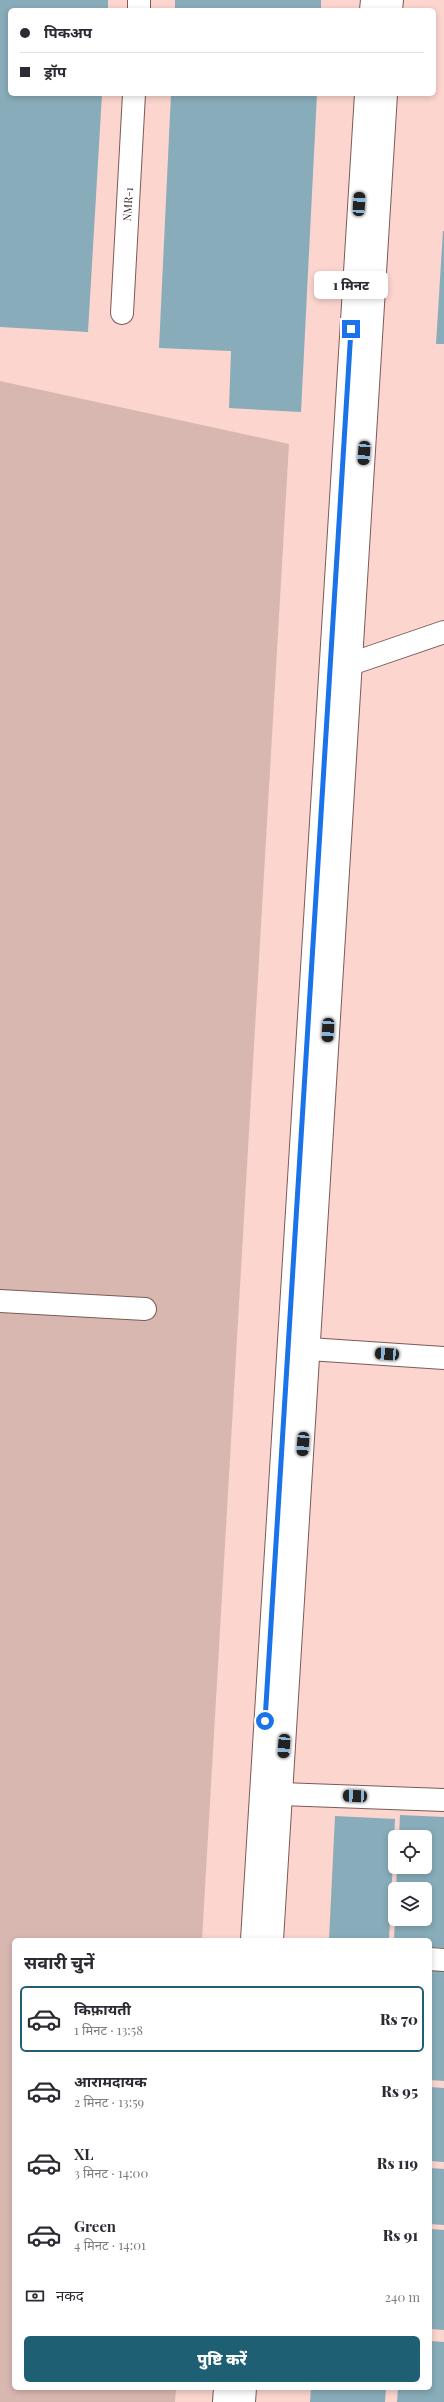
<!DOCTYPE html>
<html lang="hi">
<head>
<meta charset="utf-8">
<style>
  body { margin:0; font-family:"Playfair Display","Noto Sans Devanagari",serif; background:#f2f2f3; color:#2b2b33; height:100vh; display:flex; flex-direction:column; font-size:15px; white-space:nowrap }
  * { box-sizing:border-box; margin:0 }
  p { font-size:13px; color:#7c7c81 }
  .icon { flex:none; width:22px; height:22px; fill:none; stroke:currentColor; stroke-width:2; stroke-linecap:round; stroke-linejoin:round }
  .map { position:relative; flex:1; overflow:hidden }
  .details { position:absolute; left:12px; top:1938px; width:420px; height:452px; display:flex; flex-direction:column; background:#fff; border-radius:6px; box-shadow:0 2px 6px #0003 }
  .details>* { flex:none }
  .banner { position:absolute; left:8px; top:8px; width:428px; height:88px; border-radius:6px; box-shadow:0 2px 6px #0003; display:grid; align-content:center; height:88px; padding:0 12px; background:#fff }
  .controls { position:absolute; left:388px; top:1830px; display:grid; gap:8px }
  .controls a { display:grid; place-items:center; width:44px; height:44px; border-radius:6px; background:#fff; box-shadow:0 2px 6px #0003; font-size:20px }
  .end { position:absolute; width:18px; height:18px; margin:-9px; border:5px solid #1a73e8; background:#fff; box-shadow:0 0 0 2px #fff }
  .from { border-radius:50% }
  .bubble { position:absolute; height:28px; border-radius:6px; background:#fff; box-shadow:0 2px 6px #0003; font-size:13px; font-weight:800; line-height:28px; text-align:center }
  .car { position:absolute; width:12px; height:24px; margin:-12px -6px; border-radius:5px; box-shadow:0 0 3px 1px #0007; background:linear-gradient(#222 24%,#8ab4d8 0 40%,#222 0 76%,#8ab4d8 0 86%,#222 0) }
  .banner b { display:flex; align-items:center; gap:14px; height:38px; font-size:15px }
  .banner b+b { border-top:1px solid #e1e1e2 }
  .banner i { width:10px; height:10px; background:#2b2b33 }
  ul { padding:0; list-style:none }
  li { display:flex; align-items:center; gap:12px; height:66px; margin:0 8px 6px; padding:0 4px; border:2px solid transparent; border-radius:6px }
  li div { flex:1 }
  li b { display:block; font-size:15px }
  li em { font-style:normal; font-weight:800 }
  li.active { border-color:#1e5f74 }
  li>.icon { width:36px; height:36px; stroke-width:1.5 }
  h2 { padding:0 12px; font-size:18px; line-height:48px }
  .pay { display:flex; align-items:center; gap:10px; height:44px; padding:0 12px; font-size:15px }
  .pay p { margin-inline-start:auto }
  .button { display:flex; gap:8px; margin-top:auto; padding:8px 12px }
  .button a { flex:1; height:46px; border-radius:6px; background:#1e5f74; color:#fff; font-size:16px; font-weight:800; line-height:46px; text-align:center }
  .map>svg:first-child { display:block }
  .green { fill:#d9b7b1 }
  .building { fill:#88acb9 }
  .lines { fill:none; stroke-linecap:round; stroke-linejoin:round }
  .street-casing { stroke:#7b5b56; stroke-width:24 }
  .secondary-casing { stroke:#7b5b56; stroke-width:24 }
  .street { stroke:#fff; stroke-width:22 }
  .secondary { stroke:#fff; stroke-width:22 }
  .route { stroke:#1a73e8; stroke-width:5 }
  .labels { text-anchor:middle; stroke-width:3.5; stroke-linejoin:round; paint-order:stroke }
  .street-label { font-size:11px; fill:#332523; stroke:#fbd5ce }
</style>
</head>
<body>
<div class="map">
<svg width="444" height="2402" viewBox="0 0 444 2402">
  <rect width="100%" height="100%" fill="#fbd5ce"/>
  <!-- green -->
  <polygon class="green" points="0,381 289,444 202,1940 14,1940 14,2388 176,2388 175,2402 0,2402"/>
  <!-- building -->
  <g class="building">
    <polygon points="0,0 108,0 108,10 10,10 10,94 102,94 88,332 0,327"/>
    <rect x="175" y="0" width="146" height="10"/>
    <polygon points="171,94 317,94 301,412 229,408 231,351 159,348"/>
    <polygon points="443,231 444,231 444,344 436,344"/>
    <polygon points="400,1815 444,1817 444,1948 430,1947 430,1940 394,1940 395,1919 425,1919 425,1889 396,1889 397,1867 425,1867 425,1837 399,1837"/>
    <polygon points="335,1816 395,1819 389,1940 329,1940"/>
    <polygon points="430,1967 444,1968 444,2081 430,2080"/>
    <polygon points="430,2087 444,2088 444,2162 430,2161"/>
    <polygon points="430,2168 444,2169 444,2225 430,2224"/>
    <polygon points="430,2229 444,2230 444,2330 430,2329"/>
    <polygon points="430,2341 444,2342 444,2402 397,2402 398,2388 430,2388"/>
    <polygon points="311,2388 386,2388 385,2402 310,2402"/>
  </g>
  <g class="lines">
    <!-- street casing -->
    <g class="street-casing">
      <g id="street">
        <polyline points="139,10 139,0"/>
        <path id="s1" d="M122 313 134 94"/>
        <polyline points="333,670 444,632"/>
        <polyline points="0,1301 145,1309"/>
        <polyline points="290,1351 309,1349 444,1358"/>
        <polyline points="281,1794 444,1800"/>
        <polyline points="430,1959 444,1960"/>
      </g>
    </g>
    <!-- secondary casing -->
    <g class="secondary-casing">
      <g id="secondary">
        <polyline points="371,10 372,0"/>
        <polyline points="391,10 392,0"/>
        <polyline points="252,1940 366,94"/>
        <polyline points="272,1940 386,94"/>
        <polyline points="224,2402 225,2388"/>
        <polyline points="244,2402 245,2388"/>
      </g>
    </g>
    <!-- street -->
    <use href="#street" class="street"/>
    <!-- secondary -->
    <use href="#secondary" class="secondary"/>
  </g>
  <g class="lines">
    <!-- route -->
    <polyline class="route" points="265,1721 351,329"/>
  </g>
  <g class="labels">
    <!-- street labels -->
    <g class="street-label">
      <text dy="4" stroke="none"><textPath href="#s1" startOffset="109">NMR-1</textPath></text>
    </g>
  </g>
</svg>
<div class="controls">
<a><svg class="icon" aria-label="locate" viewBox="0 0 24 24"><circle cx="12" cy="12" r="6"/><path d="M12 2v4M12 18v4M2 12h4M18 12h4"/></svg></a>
<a><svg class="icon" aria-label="layers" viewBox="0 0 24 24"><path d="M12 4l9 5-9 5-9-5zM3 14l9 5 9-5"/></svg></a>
</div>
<i class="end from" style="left:265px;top:1721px"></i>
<i class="end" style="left:351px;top:329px"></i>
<div class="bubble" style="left:314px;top:271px;width:74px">1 मिनट</div>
<i class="car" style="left:359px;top:204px;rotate:3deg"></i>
<i class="car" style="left:364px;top:453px;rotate:184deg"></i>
<i class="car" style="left:328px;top:1030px;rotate:183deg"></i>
<i class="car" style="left:387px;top:1354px;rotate:274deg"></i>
<i class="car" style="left:303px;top:1444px;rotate:184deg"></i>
<i class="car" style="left:284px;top:1746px;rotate:184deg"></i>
<i class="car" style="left:355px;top:1796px;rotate:272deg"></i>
<div class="banner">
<b><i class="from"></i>पिकअप</b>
<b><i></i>ड्रॉप</b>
</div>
<section class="details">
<h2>सवारी चुनें</h2>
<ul>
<li class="active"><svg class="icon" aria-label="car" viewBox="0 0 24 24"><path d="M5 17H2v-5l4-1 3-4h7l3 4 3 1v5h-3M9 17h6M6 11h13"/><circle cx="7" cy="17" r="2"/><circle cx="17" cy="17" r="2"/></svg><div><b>किफ़ायती</b><p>1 मिनट · 13:58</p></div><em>Rs 70</em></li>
<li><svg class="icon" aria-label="car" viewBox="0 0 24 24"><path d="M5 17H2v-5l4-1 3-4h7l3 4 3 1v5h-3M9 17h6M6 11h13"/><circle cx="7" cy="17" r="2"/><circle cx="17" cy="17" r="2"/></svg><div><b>आरामदायक</b><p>2 मिनट · 13:59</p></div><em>Rs 95</em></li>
<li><svg class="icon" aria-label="car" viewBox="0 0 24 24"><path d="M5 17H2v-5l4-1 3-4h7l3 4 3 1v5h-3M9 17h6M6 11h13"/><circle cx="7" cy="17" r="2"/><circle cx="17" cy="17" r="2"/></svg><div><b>XL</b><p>3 मिनट · 14:00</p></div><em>Rs 119</em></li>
<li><svg class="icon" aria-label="car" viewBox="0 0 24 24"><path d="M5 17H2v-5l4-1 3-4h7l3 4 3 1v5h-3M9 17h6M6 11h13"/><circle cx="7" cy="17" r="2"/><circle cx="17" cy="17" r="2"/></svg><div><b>Green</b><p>4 मिनट · 14:01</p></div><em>Rs 91</em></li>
</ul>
<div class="pay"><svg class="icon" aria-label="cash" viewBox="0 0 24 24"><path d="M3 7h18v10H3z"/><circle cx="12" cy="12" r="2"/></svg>नकद<p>240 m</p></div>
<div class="button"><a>पुष्टि करें</a></div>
</section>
</div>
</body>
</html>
